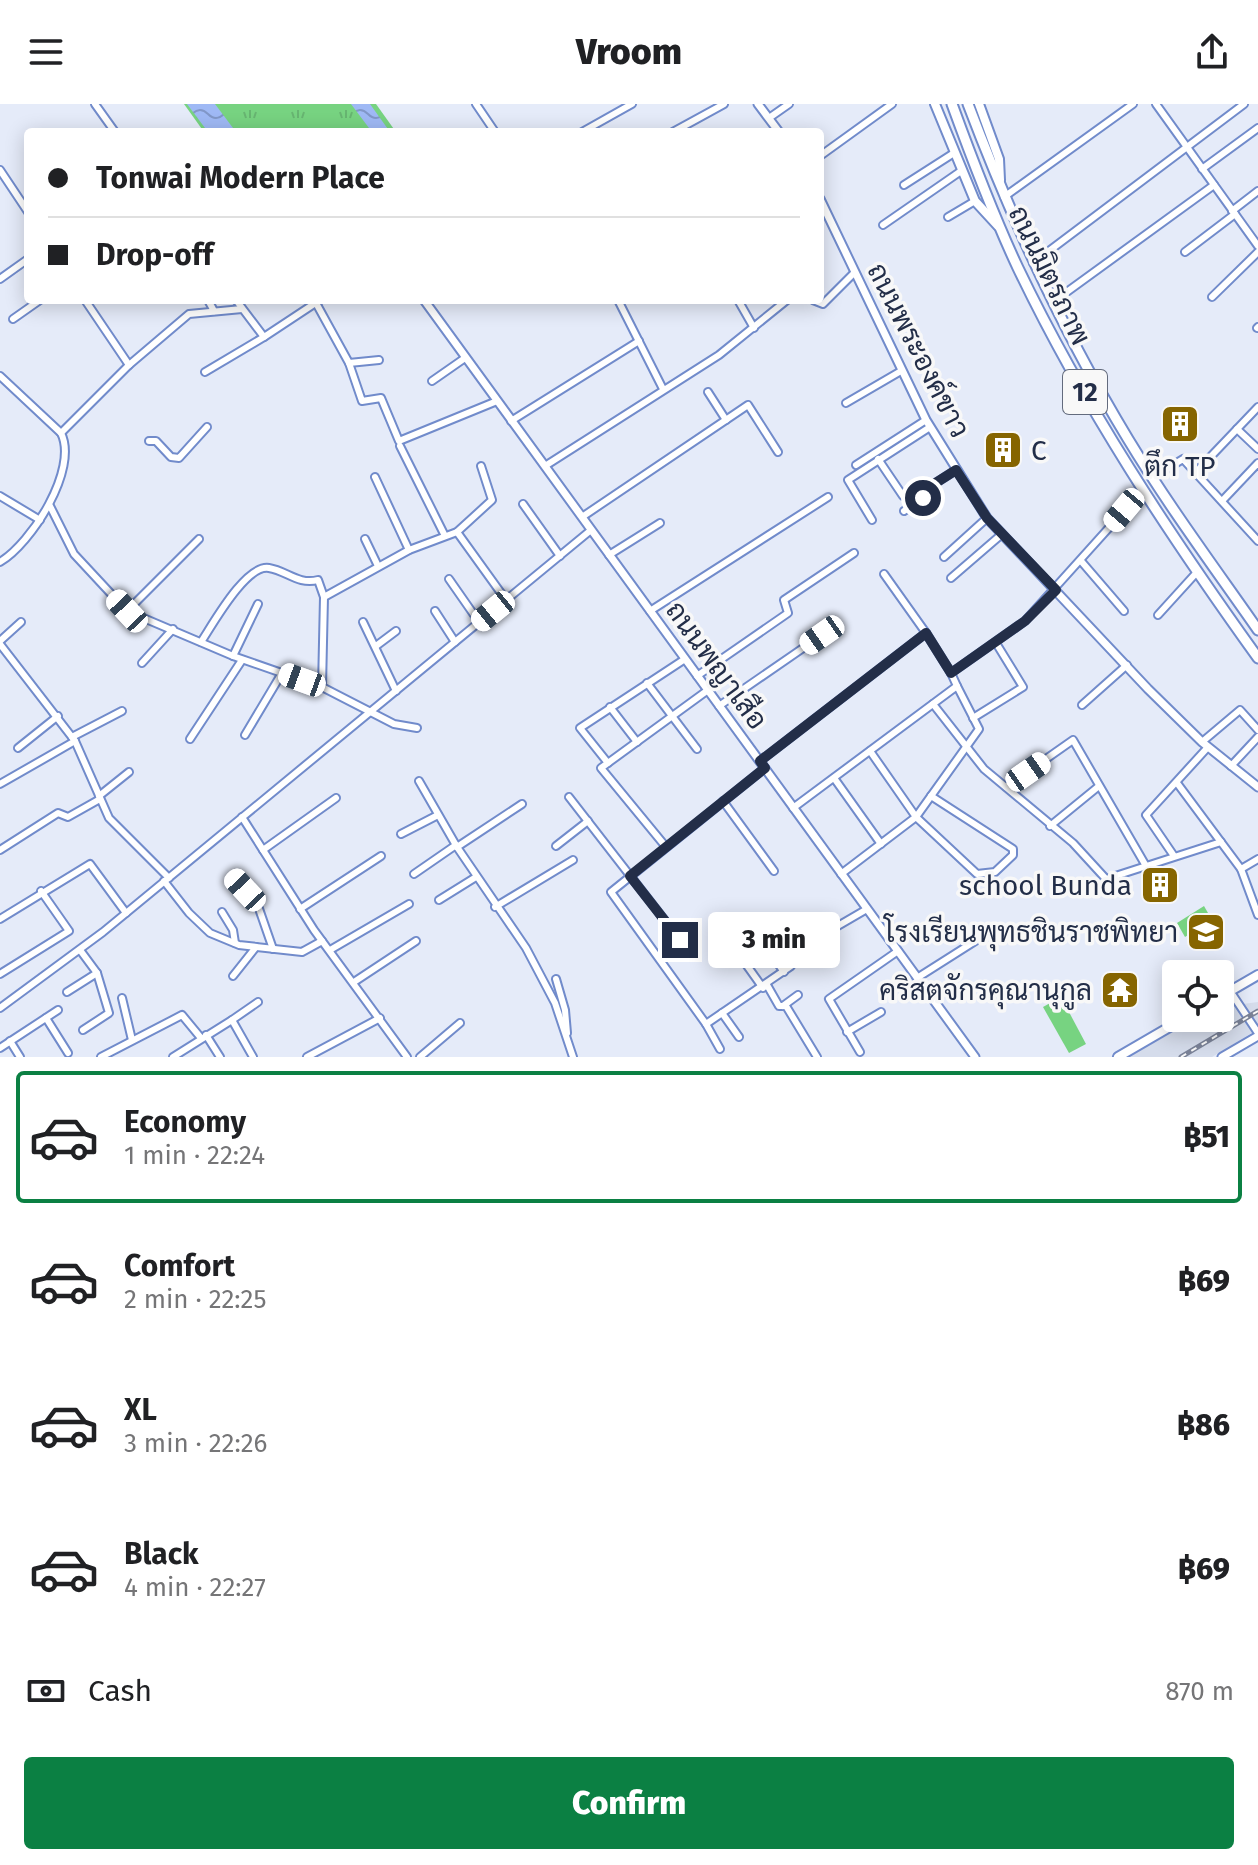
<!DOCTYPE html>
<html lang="en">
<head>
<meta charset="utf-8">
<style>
  body { margin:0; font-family:"Fira Sans",Sarabun,sans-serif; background:#f2f2f2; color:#202124; height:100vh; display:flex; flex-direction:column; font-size:30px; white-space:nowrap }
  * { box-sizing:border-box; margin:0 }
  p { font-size:26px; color:#757577 }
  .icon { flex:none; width:44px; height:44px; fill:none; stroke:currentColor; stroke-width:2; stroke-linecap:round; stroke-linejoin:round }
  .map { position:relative; height:953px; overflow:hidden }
  .panel { display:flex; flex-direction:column; background:#fff; flex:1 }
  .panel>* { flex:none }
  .guide { position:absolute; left:24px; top:24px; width:800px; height:176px; border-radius:8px; box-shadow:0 4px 20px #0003; display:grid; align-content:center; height:176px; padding:0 24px; background:#fff }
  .fabs { position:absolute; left:1162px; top:856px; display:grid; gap:16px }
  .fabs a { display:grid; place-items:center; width:72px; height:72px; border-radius:8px; background:#fff; box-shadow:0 4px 20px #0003; font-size:40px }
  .end { position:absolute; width:36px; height:36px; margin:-18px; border:10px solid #232e48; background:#fff; box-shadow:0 0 0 4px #fff }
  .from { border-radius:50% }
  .bubble { position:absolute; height:56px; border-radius:8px; background:#fff; box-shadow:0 4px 20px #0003; font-size:26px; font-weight:800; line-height:56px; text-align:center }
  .car { position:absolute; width:24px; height:48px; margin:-24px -12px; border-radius:10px; box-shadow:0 0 6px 2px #0007; background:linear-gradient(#fff 24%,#345 0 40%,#fff 0 76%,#345 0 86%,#fff 0) }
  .guide b { display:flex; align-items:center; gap:28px; height:76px; font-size:30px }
  .guide b+b { border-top:2px solid #e0e0e0 }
  .guide i { width:20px; height:20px; background:#202124 }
  ul { padding:14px 0 0; list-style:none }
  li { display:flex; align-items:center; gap:24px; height:132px; margin:0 16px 12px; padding:0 8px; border:4px solid transparent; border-radius:8px }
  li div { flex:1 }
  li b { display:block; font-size:30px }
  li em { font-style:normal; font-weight:800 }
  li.current { border-color:#0b8043 }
  li>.icon { width:72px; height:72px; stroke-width:1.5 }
  .pay { display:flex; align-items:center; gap:20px; height:88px; padding:0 24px; font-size:30px }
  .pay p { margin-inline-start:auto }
  .cta { display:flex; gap:16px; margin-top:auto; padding:16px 24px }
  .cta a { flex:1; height:92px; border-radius:8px; background:#0b8043; color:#fff; font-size:32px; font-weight:800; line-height:92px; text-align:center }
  header { display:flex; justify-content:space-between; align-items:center; height:104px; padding:0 24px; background:#fff; font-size:36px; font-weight:800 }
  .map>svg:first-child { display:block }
  .built { fill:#d5dceb }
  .park { fill:url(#park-tufts) }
  .garden { fill:#77d381 }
  .water { fill:url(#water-waves) }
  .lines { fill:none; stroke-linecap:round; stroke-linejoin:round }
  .minor-casing { stroke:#718bcb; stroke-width:10 }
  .tertiary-casing { stroke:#718bcb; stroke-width:11 }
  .secondary-casing { stroke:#718bcb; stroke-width:12 }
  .primary-casing { stroke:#718bcb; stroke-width:13 }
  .minor { stroke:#fff; stroke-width:6 }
  .tertiary { stroke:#fff; stroke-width:7 }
  .secondary { stroke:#fff; stroke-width:8 }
  .primary { stroke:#fff; stroke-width:9 }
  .rail-casing { stroke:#7a8297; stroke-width:5 }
  .rail { stroke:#f8f8f8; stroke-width:2; stroke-dasharray:6; stroke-linecap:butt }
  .route { stroke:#232e48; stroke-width:10 }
  .labels { text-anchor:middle; stroke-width:7; stroke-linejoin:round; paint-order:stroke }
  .shield { fill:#f8f8f8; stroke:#636b7d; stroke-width:2 }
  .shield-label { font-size:26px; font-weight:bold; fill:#232e48 }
  .street-label { font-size:28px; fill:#232e48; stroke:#f8f8f8 }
  .poi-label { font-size:28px; fill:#232e48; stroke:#f8f8f8; text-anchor:end }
</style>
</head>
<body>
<header><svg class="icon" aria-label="menu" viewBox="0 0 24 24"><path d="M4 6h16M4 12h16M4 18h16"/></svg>Vroom<svg class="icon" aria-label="share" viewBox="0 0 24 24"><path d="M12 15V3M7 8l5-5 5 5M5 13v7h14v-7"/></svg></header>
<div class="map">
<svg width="1258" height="953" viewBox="0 0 1258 953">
  <defs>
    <pattern id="park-tufts" width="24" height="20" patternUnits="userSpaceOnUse" patternTransform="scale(2)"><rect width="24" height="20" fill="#77d381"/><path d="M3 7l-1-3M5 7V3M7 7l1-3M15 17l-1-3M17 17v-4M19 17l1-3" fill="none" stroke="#67b571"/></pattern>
    <pattern id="water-waves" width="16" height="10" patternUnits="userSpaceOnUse" patternTransform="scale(2)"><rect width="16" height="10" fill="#9fb9f5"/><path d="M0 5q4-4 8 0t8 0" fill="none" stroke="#8197c8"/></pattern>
  </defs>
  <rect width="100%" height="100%" fill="#e5ebf9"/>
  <!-- built -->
  <polygon class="built" points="1258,898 1258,925 1212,953 1128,953 1198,914 1220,914 1220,903"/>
  <!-- park -->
  <polygon class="park" points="184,0 376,0 396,28 204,28"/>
  <!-- garden -->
  <g class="garden">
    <polygon points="1204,802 1212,816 1185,833 1177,819"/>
    <polygon points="1061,893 1086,940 1069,949 1043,903"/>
  </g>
  <!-- water -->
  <g class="water">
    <polygon points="187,0 215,0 236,28 208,28"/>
    <polygon points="351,0 370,0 390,28 372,28"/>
  </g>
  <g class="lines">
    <!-- minor casing -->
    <g class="minor-casing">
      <g id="minor">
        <polyline points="95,0 115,28"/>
        <polyline points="476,0 495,28"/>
        <polyline points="1156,0 1258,142"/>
        <polyline points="769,14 789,0"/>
        <polyline points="582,28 632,0"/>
        <polyline points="673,28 724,0"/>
        <polyline points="820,52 892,0"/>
        <polyline points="1202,65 1258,24"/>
        <polyline points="0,66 28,108"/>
        <polyline points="904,81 954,49"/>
        <polyline points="1004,93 1133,0"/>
        <polyline points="1232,107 1258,87"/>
        <polyline points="948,113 975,97"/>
        <polyline points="883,121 961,67"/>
        <polyline points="1185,148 1235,110"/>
        <polyline points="1033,159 1244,0"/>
        <polyline points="0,175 28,155"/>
        <polyline points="1212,193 1258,148"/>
        <polyline points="85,196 129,261"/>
        <polyline points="208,196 214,207"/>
        <polyline points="236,196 264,233 320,196"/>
        <polyline points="618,196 663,285"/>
        <polyline points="738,196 754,224"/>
        <polyline points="813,196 823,200 854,169"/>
        <polyline points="1053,198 1214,81"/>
        <polyline points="316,199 349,259 362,297 381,294 399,337 497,297"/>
        <polyline points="13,215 40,196"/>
        <polyline points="1257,224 1258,223"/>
        <polyline points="349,259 379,256"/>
        <polyline points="205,268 264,233"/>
        <polyline points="0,272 61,329 129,261 189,210 242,205"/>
        <polyline points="432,277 465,254"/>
        <polyline points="708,288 726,316"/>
        <polyline points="846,299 901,267"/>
        <polyline points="511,317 639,237"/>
        <polyline points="1237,325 1258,345"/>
        <polyline points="149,337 156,337 171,353 179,354 207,323"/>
        <polyline points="400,342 445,432"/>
        <polyline points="878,355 903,392"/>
        <polyline points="856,361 926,316"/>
        <polyline points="545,362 719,251 787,196"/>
        <polyline points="1196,368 1258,303"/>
        <polyline points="375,373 409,446"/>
        <polyline points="1152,374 1183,355 1258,437"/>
        <polyline points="0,392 40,416"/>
        <polyline points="1222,397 1258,359"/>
        <polyline points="523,400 560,452"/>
        <polyline points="50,402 74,450 127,507 233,552 322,583 394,620 417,624"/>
        <polyline points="904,407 923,394 923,387 956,366"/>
        <polyline points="582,413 748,301 778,348"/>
        <polyline points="872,416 848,376 930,323"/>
        <polyline points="457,428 506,496"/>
        <polyline points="365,435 378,462"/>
        <polyline points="609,451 660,419"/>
        <polyline points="944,453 987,414"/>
        <polyline points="1081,457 1124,507"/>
        <path d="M0 458C31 440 79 365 61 329"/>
        <polyline points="884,470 926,529"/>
        <polyline points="951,474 1002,430"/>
        <polyline points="449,475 479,518"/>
        <polyline points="127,507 199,435"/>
        <polyline points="435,507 455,538"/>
        <polyline points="650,507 828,393"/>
        <polyline points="1158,511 1198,467"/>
        <polyline points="363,518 396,587"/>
        <polyline points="0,537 21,518"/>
        <path d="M201 538C213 520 246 460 269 464 287 467 298 481 318 476L324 493"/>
        <polyline points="0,540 75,637 109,714 169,774"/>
        <polyline points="376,542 396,527"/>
        <polyline points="233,552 258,500"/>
        <polyline points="142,559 173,525"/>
        <polyline points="697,572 788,509 784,496 854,449"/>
        <polyline points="647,579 697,645"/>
        <polyline points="322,583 324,493 409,446 457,428 492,396 481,362"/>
        <polyline points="933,600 984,665 1073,739 1106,775 1221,738"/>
        <polyline points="1082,601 1127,561"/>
        <polyline points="719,602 822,531"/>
        <polyline points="610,603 637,638"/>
        <polyline points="973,614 1023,583 996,539"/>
        <polyline points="245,631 282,569"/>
        <polyline points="72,633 122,607"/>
        <polyline points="190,635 242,556"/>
        <polyline points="1202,638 1240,606 1258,626"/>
        <polyline points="18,644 58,612"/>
        <polyline points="870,647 916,713 977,770 995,768 1013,751 1013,745 931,692"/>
        <polyline points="760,657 926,529 951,569"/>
        <polyline points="608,659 580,624 685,555"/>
        <polyline points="1231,662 1258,633"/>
        <polyline points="765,664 611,788 706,920 791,862"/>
        <polyline points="834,674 881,740"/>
        <polyline points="419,677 457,743 526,844 555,899 573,953"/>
        <polyline points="1177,679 1241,765 1258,811"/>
        <polyline points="0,680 75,637"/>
        <polyline points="1006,683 1073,636 1146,762"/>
        <polyline points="99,692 129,668"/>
        <polyline points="569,693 680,836"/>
        <polyline points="723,697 774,767"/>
        <polyline points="793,704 957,582 951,569 1025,517 1143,386"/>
        <polyline points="242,713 314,826 407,953"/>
        <polyline points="1050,722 1099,682"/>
        <polyline points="401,730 438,711"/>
        <polyline points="556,742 588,717"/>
        <polyline points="457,743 522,700"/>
        <polyline points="666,743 601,664 708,586"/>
        <polyline points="0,746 58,709 68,713 100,695"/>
        <polyline points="263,746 336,694"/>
        <polyline points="1174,752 1146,711 1208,643"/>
        <polyline points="1241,765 1258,755"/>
        <polyline points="414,770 456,741"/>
        <polyline points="841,770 916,713 979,625 957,582"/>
        <polyline points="233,773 257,799 273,845"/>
        <polyline points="164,777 189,809 210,829 239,841 302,848 322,837"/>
        <polyline points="439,796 476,773"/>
        <polyline points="495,803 573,756"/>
        <polyline points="300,805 381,752"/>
        <polyline points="222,808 233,826 235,839"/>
        <polyline points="0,815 90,760 126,809"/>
        <polyline points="750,820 784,868"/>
        <polyline points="728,835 763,884"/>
        <polyline points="812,837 867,805"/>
        <polyline points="80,846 97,869 109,909 83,926"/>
        <polyline points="330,846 409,800"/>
        <polyline points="0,870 69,827 41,787"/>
        <polyline points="233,872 256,843"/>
        <polyline points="917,874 980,834"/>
        <polyline points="556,875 565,906 567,929"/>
        <polyline points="354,878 416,837"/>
        <polyline points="767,881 779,902 786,902 817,953"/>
        <polyline points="1230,887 1258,929"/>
        <polyline points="67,888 97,869"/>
        <polyline points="122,894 132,936"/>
        <polyline points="783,902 798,891"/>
        <polyline points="0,904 103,828 591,426"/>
        <polyline points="722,909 739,933"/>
        <polyline points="46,914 68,949"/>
        <polyline points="232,916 258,898"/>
        <polyline points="706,920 720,945"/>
        <polyline points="847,928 881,908"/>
        <polyline points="206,931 220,953"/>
        <polyline points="10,937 20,953"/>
        <polyline points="0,944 58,906"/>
        <polyline points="860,948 829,895 898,847"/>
        <polyline points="101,953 182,911 201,934"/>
        <polyline points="173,953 232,916 253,953"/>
        <polyline points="307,953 380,914"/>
        <polyline points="420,953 460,919"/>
      </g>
    </g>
    <!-- tertiary casing -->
    <g class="tertiary-casing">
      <g id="tertiary">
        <polyline points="758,0 779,28"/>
        <polyline points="820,95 926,316 987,414 1148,585 1202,638 1258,683"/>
        <polyline points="424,196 975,953"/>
        <polyline points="1222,953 1258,932"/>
      </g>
    </g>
    <!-- secondary casing -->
    <g class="secondary-casing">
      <g id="secondary">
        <polyline points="935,0 975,97 998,122"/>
        <polyline points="979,0 999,55 1000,76"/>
        <polyline points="1220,893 1258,871"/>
        <polyline points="1118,953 1185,914"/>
      </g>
    </g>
    <!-- primary casing -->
    <g class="primary-casing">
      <g id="primary">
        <path d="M952 0C972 55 993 111 1018 164 1084 302 1169 430 1258 554"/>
        <path d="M968 0C1012 116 1063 228 1128 335 1168 401 1214 463 1258 526"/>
      </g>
    </g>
    <!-- minor -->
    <use href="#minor" class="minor"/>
    <!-- tertiary -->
    <use href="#tertiary" class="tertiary"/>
    <!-- secondary -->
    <use href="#secondary" class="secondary"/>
    <!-- primary -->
    <use href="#primary" class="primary"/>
    <!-- rail casing -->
    <g class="rail-casing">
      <polyline id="rail" points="1181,953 1258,907"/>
    </g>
    <!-- rail -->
    <use href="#rail" class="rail"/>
  </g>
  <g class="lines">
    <!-- route -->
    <polyline class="route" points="680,836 630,772 765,664 760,657 926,529 951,569 1025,517 1056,486 987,414 956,366 923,387 923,394"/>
  </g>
  <!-- icons -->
  <defs>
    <g id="building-square" transform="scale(2)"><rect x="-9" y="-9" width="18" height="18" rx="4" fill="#866500" stroke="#f8f8f8"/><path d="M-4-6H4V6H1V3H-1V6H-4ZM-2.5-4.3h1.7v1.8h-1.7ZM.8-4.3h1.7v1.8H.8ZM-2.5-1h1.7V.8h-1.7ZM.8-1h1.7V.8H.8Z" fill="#fff"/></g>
    <g id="school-square" transform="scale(2)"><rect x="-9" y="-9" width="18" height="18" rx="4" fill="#866500" stroke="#f8f8f8"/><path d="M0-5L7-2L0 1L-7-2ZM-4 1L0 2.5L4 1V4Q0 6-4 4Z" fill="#fff"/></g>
    <g id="temple-square" transform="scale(2)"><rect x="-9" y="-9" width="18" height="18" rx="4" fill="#866500" stroke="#f8f8f8"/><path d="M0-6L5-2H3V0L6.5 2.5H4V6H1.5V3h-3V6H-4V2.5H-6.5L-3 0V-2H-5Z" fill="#fff"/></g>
  </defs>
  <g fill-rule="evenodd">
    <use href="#building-square" x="1180" y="320"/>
    <use href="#building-square" x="1003" y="346"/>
    <use href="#building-square" x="1160" y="781"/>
    <use href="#school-square" x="1206" y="828"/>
    <use href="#temple-square" x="1120" y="886"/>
  </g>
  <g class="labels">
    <!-- shield labels -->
    <rect class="shield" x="1063" y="266" width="44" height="44" rx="6"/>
    <g class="shield-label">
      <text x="1085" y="297">12</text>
    </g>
    <!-- street labels -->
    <g class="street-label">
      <text transform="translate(1050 171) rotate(64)" y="10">ถนนมิตรภาพ</text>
      <text transform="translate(919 246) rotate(63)" y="10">ถนนพระองค์ขาว</text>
      <text transform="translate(717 561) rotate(54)" y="10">ถนนพญาเสือ</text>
    </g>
    <!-- poi labels -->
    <g class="poi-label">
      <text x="1031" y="356" text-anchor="start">C</text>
      <text x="1180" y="372" text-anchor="middle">ตึก TP</text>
      <text x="1132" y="791">school Bunda</text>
      <text x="1178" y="838">โรงเรียนพุทธชินราชพิทยา</text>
      <text x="1092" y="896">คริสตจักรคุณานุกูล</text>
    </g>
  </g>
</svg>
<div class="fabs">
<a><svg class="icon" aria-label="locate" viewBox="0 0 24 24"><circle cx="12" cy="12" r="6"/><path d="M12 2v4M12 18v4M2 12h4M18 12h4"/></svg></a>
</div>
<i class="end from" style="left:923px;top:394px"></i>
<i class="end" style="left:680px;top:836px"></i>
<div class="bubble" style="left:708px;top:808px;width:132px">3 min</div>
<i class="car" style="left:1124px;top:406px;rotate:220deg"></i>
<i class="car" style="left:127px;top:507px;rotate:317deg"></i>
<i class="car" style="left:493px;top:507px;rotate:231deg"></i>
<i class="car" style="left:822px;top:531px;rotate:235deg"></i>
<i class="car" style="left:302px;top:576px;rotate:290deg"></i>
<i class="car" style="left:1028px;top:668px;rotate:55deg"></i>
<i class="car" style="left:245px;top:786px;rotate:317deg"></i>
<div class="guide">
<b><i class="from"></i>Tonwai Modern Place</b>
<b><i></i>Drop-off</b>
</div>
</div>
<section class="panel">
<ul>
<li class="current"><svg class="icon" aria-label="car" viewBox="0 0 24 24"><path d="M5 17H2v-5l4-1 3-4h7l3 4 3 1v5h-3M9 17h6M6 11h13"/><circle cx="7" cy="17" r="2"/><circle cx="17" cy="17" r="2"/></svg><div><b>Economy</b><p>1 min · 22:24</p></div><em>฿51</em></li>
<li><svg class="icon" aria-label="car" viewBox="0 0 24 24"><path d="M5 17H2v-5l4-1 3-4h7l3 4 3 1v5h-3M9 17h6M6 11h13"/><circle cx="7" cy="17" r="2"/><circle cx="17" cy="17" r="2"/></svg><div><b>Comfort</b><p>2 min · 22:25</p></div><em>฿69</em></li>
<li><svg class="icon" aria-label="car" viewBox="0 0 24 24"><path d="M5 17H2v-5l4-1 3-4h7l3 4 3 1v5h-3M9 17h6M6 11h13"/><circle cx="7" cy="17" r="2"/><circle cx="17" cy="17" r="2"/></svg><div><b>XL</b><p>3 min · 22:26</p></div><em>฿86</em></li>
<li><svg class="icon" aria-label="car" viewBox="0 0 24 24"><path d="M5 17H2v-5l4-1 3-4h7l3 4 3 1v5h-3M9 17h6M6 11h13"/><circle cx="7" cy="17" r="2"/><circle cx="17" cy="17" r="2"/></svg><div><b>Black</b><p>4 min · 22:27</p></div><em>฿69</em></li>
</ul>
<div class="pay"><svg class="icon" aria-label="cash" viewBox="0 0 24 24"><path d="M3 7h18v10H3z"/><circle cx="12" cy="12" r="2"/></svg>Cash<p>870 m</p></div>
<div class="cta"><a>Confirm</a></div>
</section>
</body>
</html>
